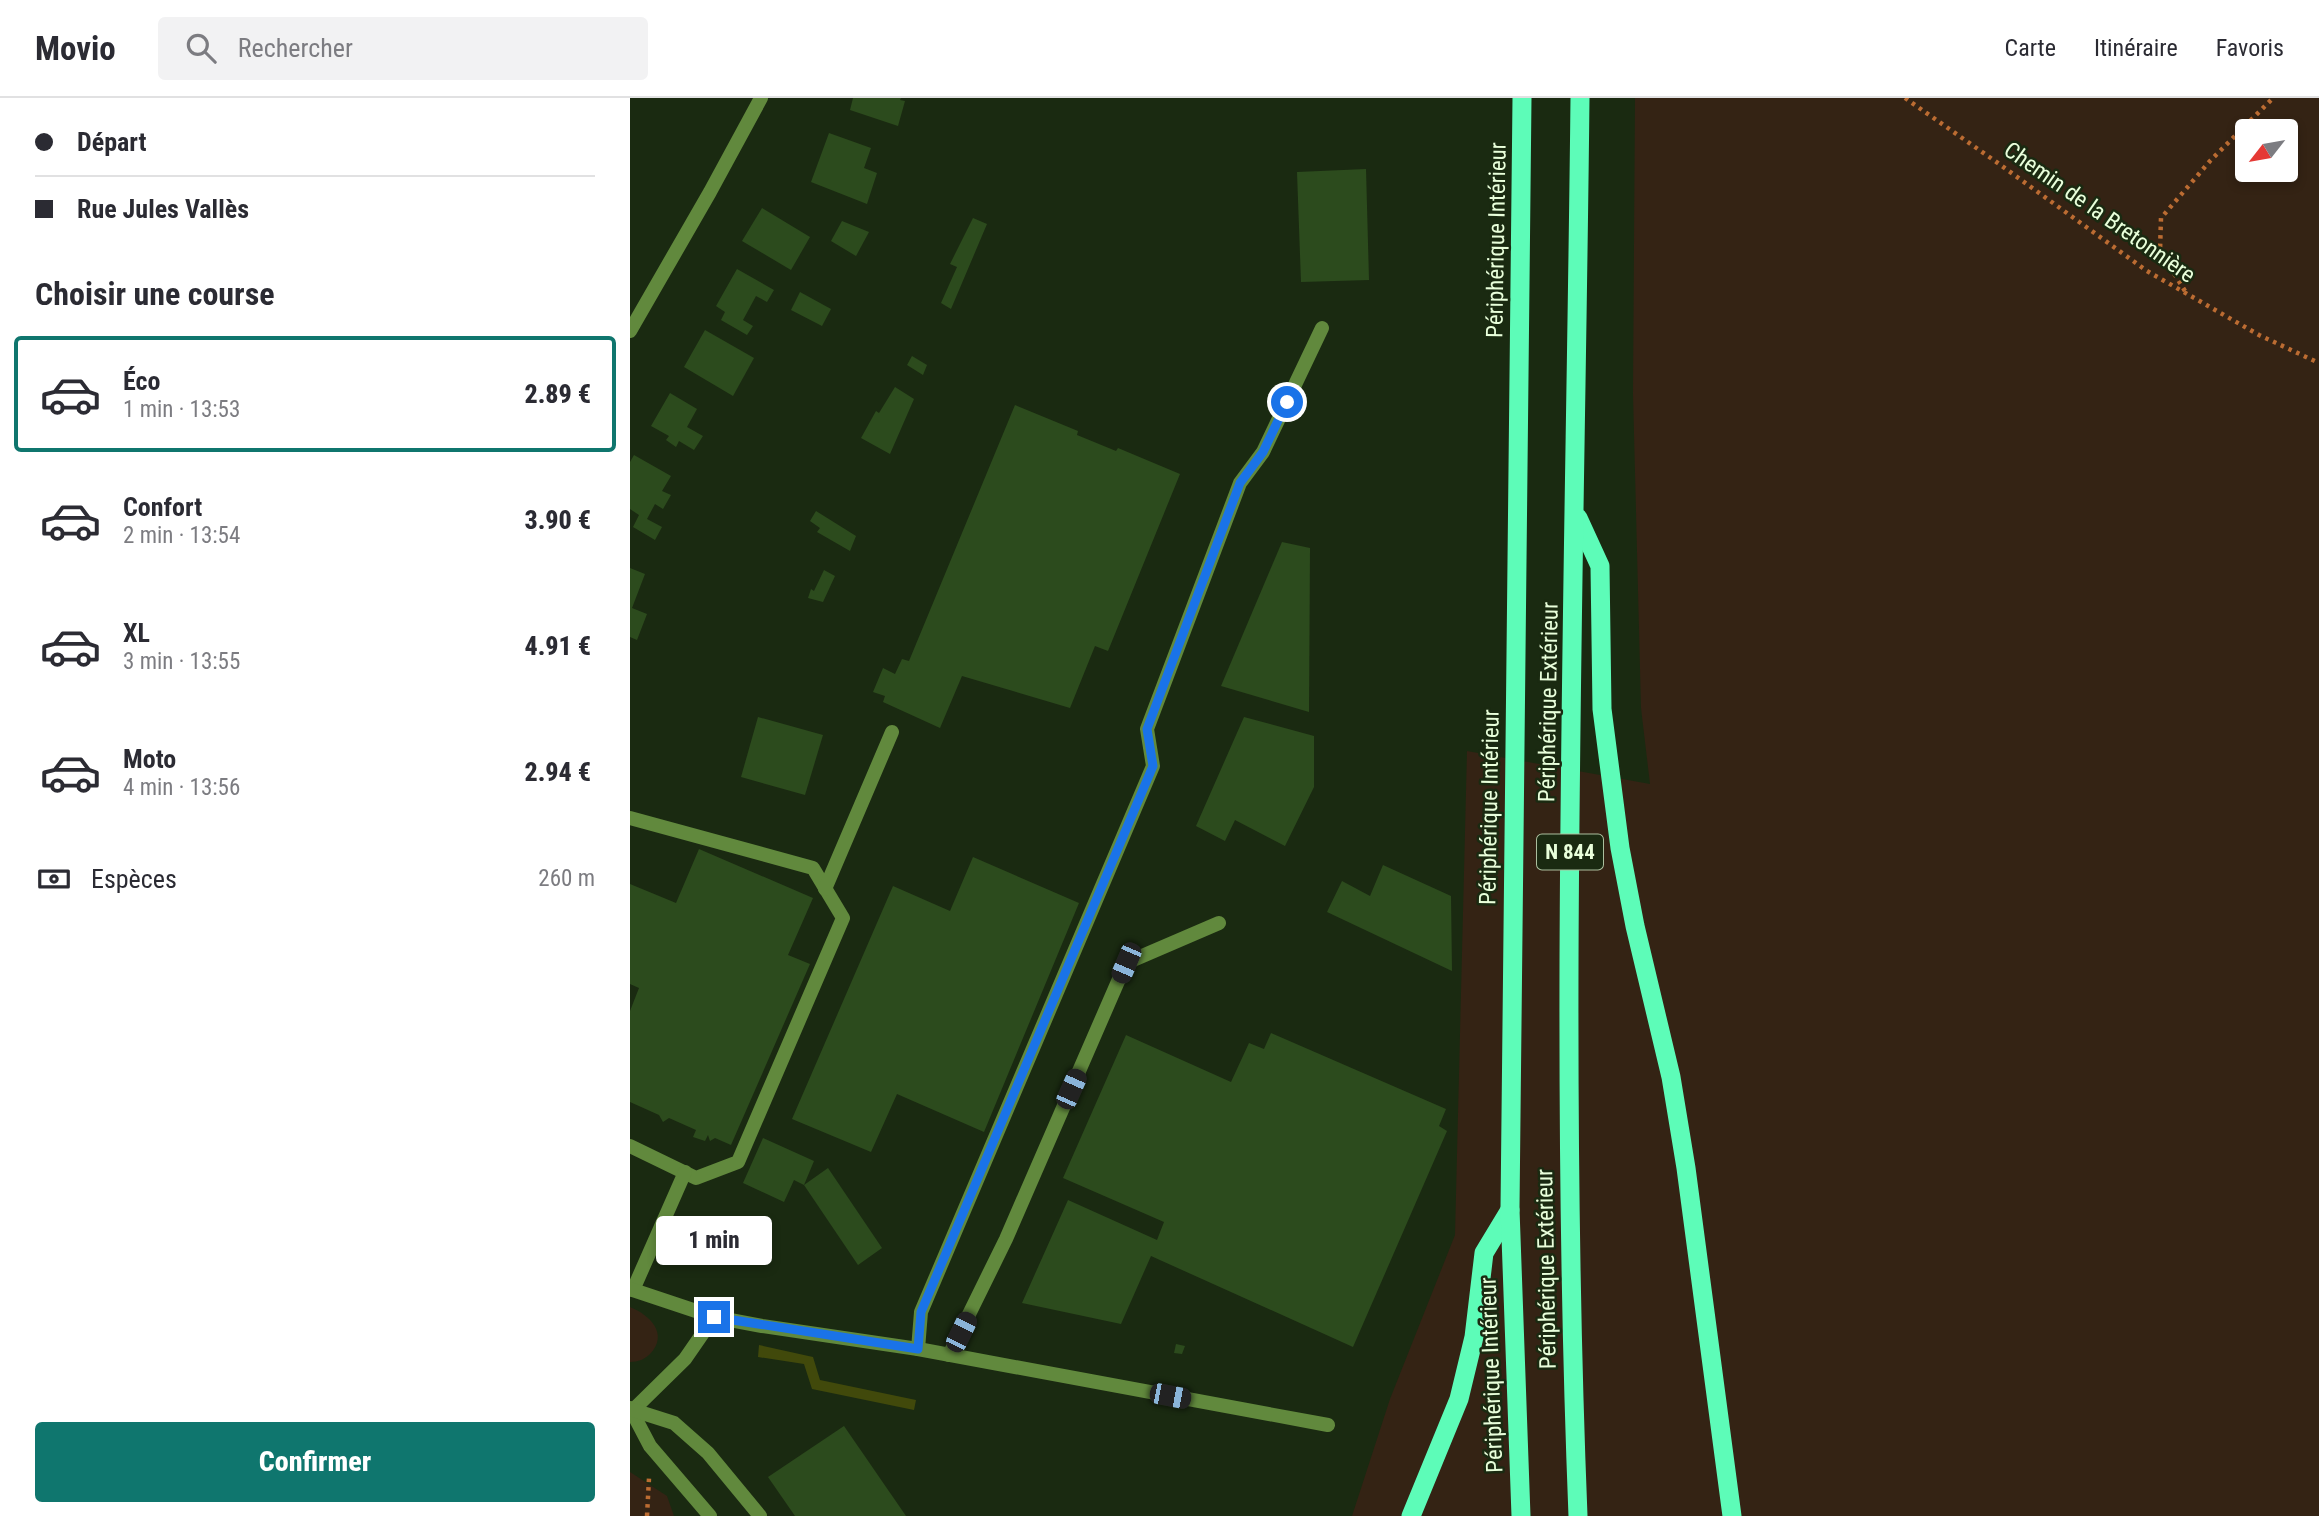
<!DOCTYPE html>
<html lang="fr">
<head>
<meta charset="utf-8">
<style>
  body { margin:0; font-family:"Roboto Condensed",sans-serif; background:#f2f2f3; color:#2b2b33; height:100vh; display:flex; flex-direction:column; font-size:26px; white-space:nowrap }
  * { box-sizing:border-box; margin:0 }
  p { font-size:23px; color:#7c7c81 }
  .icon { flex:none; width:38px; height:38px; fill:none; stroke:currentColor; stroke-width:2; stroke-linecap:round; stroke-linejoin:round }
  .map { position:relative; flex:1; overflow:hidden }
  .sheet { display:flex; flex-direction:column; background:#fff; width:630px }
  .sheet>* { flex:none }
  .banner { display:grid; align-content:center; height:154px; padding:0 35px; background:#fff }
  .needle { width:46px; rotate:239deg }
  .tools { position:absolute; left:1605px; top:21px; display:grid; gap:14px }
  .tools a { display:grid; place-items:center; width:63px; height:63px; border-radius:7px; background:#fff; box-shadow:0 4px 10px #0003; font-size:35px }
  .end { position:absolute; width:32px; height:32px; margin:-16px; border:9px solid #1a73e8; background:#fff; box-shadow:0 0 0 4px #fff }
  .from { border-radius:50% }
  .bubble { position:absolute; height:49px; border-radius:7px; background:#fff; box-shadow:0 4px 10px #0003; font-size:23px; font-weight:800; line-height:49px; text-align:center }
  .car { position:absolute; width:21px; height:42px; margin:-21px -10px; border-radius:9px; box-shadow:0 0 5px 2px #0007; background:linear-gradient(#222 24%,#8ab4d8 0 40%,#222 0 76%,#8ab4d8 0 86%,#222 0) }
  .banner b { display:flex; align-items:center; gap:24px; height:66px; font-size:26px }
  .banner b+b { border-top:2px solid #e1e1e2 }
  .banner i { width:18px; height:18px; background:#2b2b33 }
  ul { padding:0; list-style:none }
  li { display:flex; align-items:center; gap:21px; height:116px; margin:0 14px 10px; padding:0 21px; border:4px solid transparent; border-radius:7px }
  li div { flex:1 }
  li b { display:block; font-size:26px }
  li em { font-style:normal; font-weight:800 }
  li.current { border-color:#0f766e }
  li>.icon { width:63px; height:63px; stroke-width:1.5 }
  h2 { padding:0 35px; font-size:32px; line-height:84px }
  .pay { display:flex; align-items:center; gap:18px; height:77px; padding:0 35px; font-size:26px }
  .pay p { margin-inline-start:auto }
  .action { display:flex; gap:14px; margin-top:auto; padding:14px 35px }
  .action a { flex:1; height:80px; border-radius:7px; background:#0f766e; color:#fff; font-size:28px; font-weight:800; line-height:80px; text-align:center }
  header { display:flex; align-items:center; gap:42px; box-sizing:border-box; height:98px; padding:0 35px; background:#fff; border-bottom:2px solid #e1e1e2 }
  header strong { font-size:33px }
  nav { display:flex; gap:38px; margin-inline-start:auto; font-size:24px }
  .search { width:490px; height:63px; background:#f2f2f3; display:flex; align-items:center; gap:18px; box-sizing:border-box; padding:0 24px; border-radius:7px; color:#7c7c81; font-size:26px }
  main { display:flex; flex:1; min-height:0 }
  .map>svg:first-child { display:block }
  .green { fill:#342314; fill-rule:evenodd }
  .water { fill:#41490b }
  .building { fill:#2c4b1d }
  .lines { fill:none; stroke-linecap:round; stroke-linejoin:round }
  .path { stroke:#bc6c32; stroke-width:4.5; stroke-dasharray:3.5 5; stroke-linecap:butt }
  .service { stroke:#61893d; stroke-width:14 }
  .minor { stroke:#61893d; stroke-width:14 }
  .tertiary { stroke:#61893d; stroke-width:14 }
  .trunk { stroke:#5dfcb8; stroke-width:19 }
  .route { stroke:#1a73e8; stroke-width:9 }
  .labels { text-anchor:middle; stroke-width:5; stroke-linejoin:round; paint-order:stroke }
  .shield { fill:#1a2a11; stroke:#abbf9e; stroke-width:2 }
  .shield-label { font-size:21px; font-weight:bold; fill:#e9ffdb }
  .street-label { font-size:23px; fill:#e9ffdb; stroke:#1a2a11 }
</style>
</head>
<body>
<header>
<strong>Movio</strong>
<div class="search"><svg class="icon" aria-label="search" viewBox="0 0 24 24"><circle cx="10" cy="10" r="6"/><path d="M15 15l6 6"/></svg>Rechercher</div>
<nav><a>Carte</a><a>Itinéraire</a><a>Favoris</a></nav>
</header>
<main>
<section class="sheet">
<div class="banner">
<b><i class="from"></i>Départ</b>
<b><i></i>Rue Jules Vallès</b>
</div>
<h2>Choisir une course</h2>
<ul>
<li class="current"><svg class="icon" aria-label="car" viewBox="0 0 24 24"><path d="M5 17H2v-5l4-1 3-4h7l3 4 3 1v5h-3M9 17h6M6 11h13"/><circle cx="7" cy="17" r="2"/><circle cx="17" cy="17" r="2"/></svg><div><b>Éco</b><p>1 min · 13:53</p></div><em>2.89 €</em></li>
<li><svg class="icon" aria-label="car" viewBox="0 0 24 24"><path d="M5 17H2v-5l4-1 3-4h7l3 4 3 1v5h-3M9 17h6M6 11h13"/><circle cx="7" cy="17" r="2"/><circle cx="17" cy="17" r="2"/></svg><div><b>Confort</b><p>2 min · 13:54</p></div><em>3.90 €</em></li>
<li><svg class="icon" aria-label="car" viewBox="0 0 24 24"><path d="M5 17H2v-5l4-1 3-4h7l3 4 3 1v5h-3M9 17h6M6 11h13"/><circle cx="7" cy="17" r="2"/><circle cx="17" cy="17" r="2"/></svg><div><b>XL</b><p>3 min · 13:55</p></div><em>4.91 €</em></li>
<li><svg class="icon" aria-label="car" viewBox="0 0 24 24"><path d="M5 17H2v-5l4-1 3-4h7l3 4 3 1v5h-3M9 17h6M6 11h13"/><circle cx="7" cy="17" r="2"/><circle cx="17" cy="17" r="2"/></svg><div><b>Moto</b><p>4 min · 13:56</p></div><em>2.94 €</em></li>
</ul>
<div class="pay"><svg class="icon" aria-label="cash" viewBox="0 0 24 24"><path d="M3 7h18v10H3z"/><circle cx="12" cy="12" r="2"/></svg>Espèces<p>260 m</p></div>
<div class="action"><a>Confirmer</a></div>
</section>
<div class="map">
<svg width="1689" height="1418" viewBox="0 0 1689 1418">
  <rect width="100%" height="100%" fill="#1a2a11"/>
  <!-- green -->
  <g class="green">
    <path d="M1005 0H1689V1418H722L760 1301 825 1137 837 653 1020 686 1011 610 1003 296ZM1617 33H1656V72H1617Z"/>
    <path d="M0 1209C20 1217 39 1236 20 1256 15 1261 8 1264 0 1264Z"/>
    <polygon points="0,1374 37,1398 44,1418 0,1418"/>
  </g>
  <!-- water -->
  <polygon class="water" points="129,1247 183,1259 190,1282 286,1302 284,1312 182,1291 174,1266 128,1259"/>
  <!-- building -->
  <g class="building">
    <polygon points="223,0 271,0 270,2 275,3 268,28 220,12"/>
    <polygon points="199,35 241,50 234,70 247,75 237,106 181,84"/>
    <polygon points="736,71 739,182 671,184 667,74"/>
    <polygon points="132,110 180,139 161,172 112,143"/>
    <polygon points="343,120 357,126 321,211 311,205 327,169 320,166"/>
    <polygon points="212,123 239,134 226,158 201,143"/>
    <polygon points="107,171 144,192 137,204 126,198 113,222 123,228 117,237 91,222 95,214 86,208"/>
    <polygon points="170,194 201,211 192,228 161,212"/>
    <polygon points="75,232 124,260 103,298 54,269"/>
    <polygon points="282,258 297,267 293,277 277,267"/>
    <polygon points="265,289 284,301 260,356 231,340 246,313 249,315"/>
    <polygon points="40,295 67,311 57,329 73,338 64,352 49,343 46,349 36,342 39,338 21,328"/>
    <polygon points="385,307 448,333 447,337 486,353 488,350 550,376 478,553 465,548 440,610 332,578 310,630 253,604 255,598 243,594 253,570 265,576 272,561 279,563"/>
    <polygon points="4,357 41,378 32,393 41,397 33,411 25,406 17,421 32,429 25,442 3,429 9,417 0,411 0,364"/>
    <polygon points="186,413 226,438 220,453 187,434 190,430 180,423"/>
    <polygon points="652,444 680,450 679,614 591,588"/>
    <polygon points="0,470 15,476 2,510 17,516 7,542 0,539"/>
    <polygon points="194,472 205,478 193,504 178,500 181,491 184,493"/>
    <polygon points="128,619 193,637 175,697 111,679"/>
    <polygon points="614,619 684,638 684,689 655,748 605,722 595,743 566,728"/>
    <polygon points="69,751 183,800 158,857 180,866 101,1047 85,1040 80,1043 78,1037 75,1043 63,1039 66,1032 39,1020 33,1024 29,1017 0,1004 0,913 9,890 0,886 0,786 46,805"/>
    <polygon points="343,759 449,805 354,1034 267,996 241,1054 162,1021 263,788 320,813"/>
    <polygon points="753,767 821,798 822,873 697,814 712,783 740,798"/>
    <polygon points="641,935 816,1011 809,1028 817,1033 723,1249 521,1158 491,1226 392,1205 438,1102 527,1142 534,1124 433,1080 496,937 601,984 619,945 634,951"/>
    <polygon points="133,1040 184,1063 174,1087 164,1082 154,1104 113,1085"/>
    <polygon points="198,1070 252,1150 228,1167 174,1087"/>
    <polygon points="546,1246 555,1248 552,1256 544,1255"/>
    <polygon points="214,1328 276,1418 165,1418 138,1379"/>
  </g>
  <g class="lines">
    <!-- path -->
    <g class="path">
      <polyline points="1275,0 1365,63 1517,173 1629,237 1689,265"/>
      <polyline points="1555,193 1530,153 1531,120 1580,63 1643,0"/>
      <polyline points="17,1418 19,1380"/>
    </g>
    <!-- service -->
    <g class="service">
      <polyline points="0,720 183,770 213,820 108,1064 66,1080 0,1048"/>
      <polyline points="195,791 262,634"/>
      <polyline points="3,1192 55,1074"/>
      <polyline points="288,1251 291,1214 523,668 517,631 610,385 633,354 692,230"/>
      <polyline points="319,1257 376,1141 496,865 589,825"/>
    </g>
    <!-- minor -->
    <g class="minor">
      <polyline points="0,1191 84,1219 132,1228 288,1251 698,1327"/>
      <polyline points="3,1312 55,1261 84,1219"/>
    </g>
    <!-- tertiary -->
    <g class="tertiary">
      <polyline points="0,233 80,94 131,0"/>
      <polyline points="0,1310 20,1348 80,1418"/>
      <polyline points="3,1312 44,1325 78,1355 130,1418"/>
    </g>
    <!-- trunk -->
    <g class="trunk">
      <polyline points="948,420 970,468 972,611 990,750 1005,828 1041,979 1056,1070 1102,1418"/>
      <polyline points="781,1418 829,1301 844,1239 854,1155 880,1112"/>
      <polyline points="891,1418 880,1111 892,0"/>
      <path d="M948 1418C929 946 945 473 950 0"/>
    </g>
  </g>
  <g class="lines">
    <!-- route -->
    <polyline class="route" points="84,1219 288,1251 291,1214 523,668 517,631 610,385 633,354 657,304"/>
  </g>
  <g class="labels">
    <!-- shield labels -->
    <rect class="shield" x="907" y="736.5" width="66" height="35" rx="5"/>
    <g class="shield-label">
      <text x="940" y="761">N 844</text>
    </g>
    <!-- street labels -->
    <g class="street-label">
      <text transform="translate(1470 114) rotate(35)" y="8">Chemin de la Bretonnière</text>
      <text transform="translate(866 142) rotate(-89)" y="8">Périphérique Intérieur</text>
      <text transform="translate(918 604) rotate(-89)" y="8">Périphérique Extérieur</text>
      <text transform="translate(859 709) rotate(-89)" y="8">Périphérique Intérieur</text>
      <text transform="translate(916 1171) rotate(-91)" y="8">Périphérique Extérieur</text>
      <text transform="translate(861 1277) rotate(-92)" y="8">Périphérique Intérieur</text>
    </g>
  </g>
</svg>
<div class="tools">
<a><svg class="needle" viewBox="-14 -14 28 28"><path d="M0-13l5 13h-10z" fill="#e53935"/><path d="M0 13l5-13h-10z" fill="#7c7c81"/></svg></a>
</div>
<i class="end from" style="left:657px;top:304px"></i>
<i class="end" style="left:84px;top:1219px"></i>
<div class="bubble" style="left:26px;top:1118px;width:116px">1 min</div>
<i class="car" style="left:496px;top:865px;rotate:203deg"></i>
<i class="car" style="left:441px;top:991px;rotate:24deg"></i>
<i class="car" style="left:331px;top:1234px;rotate:26deg"></i>
<i class="car" style="left:540px;top:1298px;rotate:101deg"></i>
</div>
</main>
</body>
</html>
